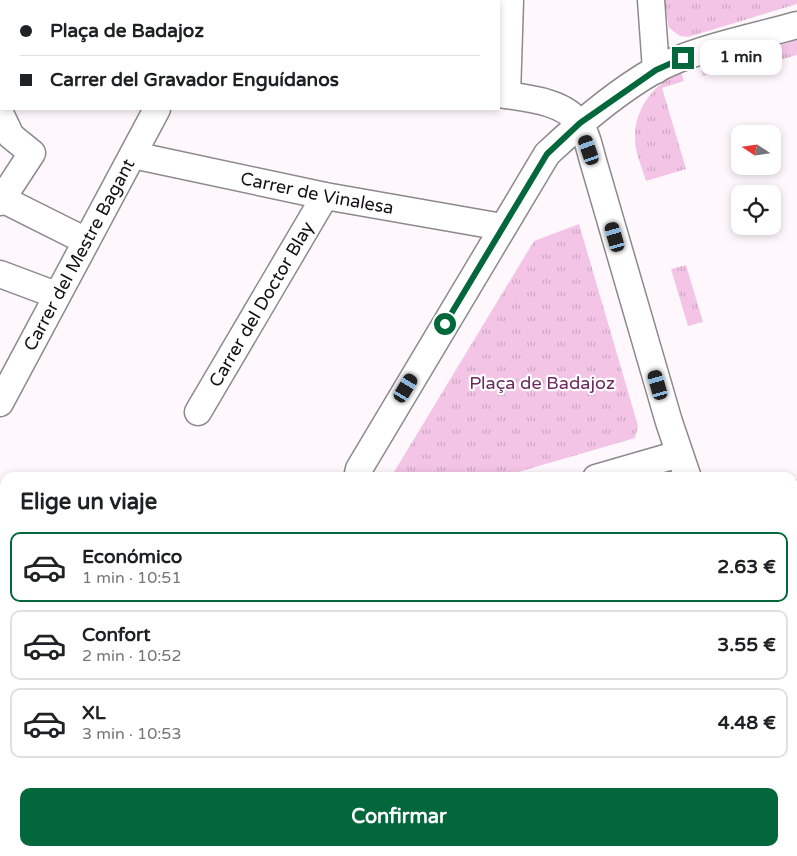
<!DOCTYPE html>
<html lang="es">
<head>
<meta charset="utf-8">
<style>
  body { margin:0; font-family:"Varela Round",sans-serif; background:#f6f6f6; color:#202124; height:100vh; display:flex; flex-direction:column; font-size:19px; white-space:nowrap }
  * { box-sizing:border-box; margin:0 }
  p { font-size:16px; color:#757577 }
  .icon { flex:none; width:28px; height:28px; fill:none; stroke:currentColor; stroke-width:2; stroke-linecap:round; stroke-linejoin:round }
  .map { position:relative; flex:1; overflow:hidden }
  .sheet { position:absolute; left:0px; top:472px; width:798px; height:384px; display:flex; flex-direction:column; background:#fff; border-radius:15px 15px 0 0; box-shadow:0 2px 8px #0003 }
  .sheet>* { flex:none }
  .top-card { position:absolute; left:0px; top:0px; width:500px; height:110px; box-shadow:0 2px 8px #0003; display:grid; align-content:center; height:110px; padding:0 20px; background:#fff }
  .needle { width:32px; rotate:283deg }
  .fabs { position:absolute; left:731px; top:125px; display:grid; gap:10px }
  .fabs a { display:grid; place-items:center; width:50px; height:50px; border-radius:10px; background:#fff; box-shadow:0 2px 8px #0003; font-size:25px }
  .end { position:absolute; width:22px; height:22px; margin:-11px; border:6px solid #03673c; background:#fff; box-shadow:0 0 0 2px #fff }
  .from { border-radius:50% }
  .bubble { position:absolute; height:35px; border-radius:10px; background:#fff; box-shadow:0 2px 8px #0003; font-size:16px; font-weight:700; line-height:35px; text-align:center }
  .car { position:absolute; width:15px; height:30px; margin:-15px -8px; border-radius:6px; box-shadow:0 0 4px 1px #0007; background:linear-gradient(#222 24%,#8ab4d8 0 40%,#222 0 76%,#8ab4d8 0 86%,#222 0) }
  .top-card b { display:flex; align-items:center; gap:18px; height:48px; font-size:19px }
  .top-card b+b { border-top:1px solid #e0e0e0 }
  .top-card i { width:12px; height:12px; background:#202124 }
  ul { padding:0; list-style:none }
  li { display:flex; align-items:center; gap:15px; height:70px; margin:0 10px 8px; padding:0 10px; border:2px solid #e0e0e0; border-radius:10px }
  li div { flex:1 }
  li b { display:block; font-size:19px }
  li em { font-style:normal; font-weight:700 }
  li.active { border-color:#03673c }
  li>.icon { width:45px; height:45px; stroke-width:1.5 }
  h2 { padding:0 20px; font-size:22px; line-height:60px }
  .cta { display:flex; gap:10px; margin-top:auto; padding:10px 20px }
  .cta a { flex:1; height:58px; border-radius:10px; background:#03673c; color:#fff; font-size:20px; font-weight:700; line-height:58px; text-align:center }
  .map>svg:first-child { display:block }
  .grass { fill:url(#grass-tufts) }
  .garden { fill:#f3c4e6 }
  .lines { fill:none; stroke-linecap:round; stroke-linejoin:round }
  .street-casing { stroke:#8e898d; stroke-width:29 }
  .primary-casing { stroke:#7b4c70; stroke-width:30 }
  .street { stroke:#fff; stroke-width:26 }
  .primary { stroke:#d1a6c7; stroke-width:28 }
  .route { stroke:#03673c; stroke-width:6 }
  .labels { text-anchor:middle; stroke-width:4.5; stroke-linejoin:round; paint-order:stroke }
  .street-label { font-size:18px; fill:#131113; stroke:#fff }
  .park-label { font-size:18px; fill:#6e2860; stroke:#fff }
</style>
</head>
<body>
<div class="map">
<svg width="797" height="856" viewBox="0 0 797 856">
  <defs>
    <pattern id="grass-tufts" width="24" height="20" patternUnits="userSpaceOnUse" patternTransform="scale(1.25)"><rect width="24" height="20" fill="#f3c4e6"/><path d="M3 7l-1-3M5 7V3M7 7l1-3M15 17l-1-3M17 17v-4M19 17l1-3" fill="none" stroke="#cfa7c4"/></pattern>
  </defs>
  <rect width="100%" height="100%" fill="#fef8fc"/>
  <!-- grass -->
  <g class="grass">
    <polygon points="664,0 797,0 797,4 688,37 680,36 669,28"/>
    <polygon points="797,38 797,55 732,73 730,68 703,76 700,66"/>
    <path d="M681 72 684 81 662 88 686 169 646 181C642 167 635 153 635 139 634 109 654 83 681 72Z"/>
    <polygon points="579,224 638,426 635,438 501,477 391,477 534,241"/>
    <polygon points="686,265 703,322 688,326 671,269"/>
    <polygon points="797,552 797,635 793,636 793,554"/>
    <polygon points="298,851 343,851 344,856 281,856"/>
  </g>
  <!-- garden -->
  <polygon class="garden" points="797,479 797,544 793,546 793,480"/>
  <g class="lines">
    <!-- street casing -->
    <g class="street-casing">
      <g id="street">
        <polyline points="130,0 132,1"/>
        <polyline points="651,0 656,70"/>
        <polyline points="82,1 86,0"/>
        <polyline points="0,31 1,30"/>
        <path d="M499 94C523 98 563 100 579 123 587 133 590 151 594 164L669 422 688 478"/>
        <polyline points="507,95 510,0"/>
        <polyline points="0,113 11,136 32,153 0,202"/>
        <path id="s1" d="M133 155 325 196 502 227"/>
        <polyline points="2,199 86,241"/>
        <polyline points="0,274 56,295"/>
        <path id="s2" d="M0 403 157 109"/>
        <path id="s3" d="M198 412 325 196"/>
        <path d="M357 478 359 469 547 154C580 123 616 92 655 70 692 49 755 37 797 25"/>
        <polyline points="596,478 679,454"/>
        <polyline points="0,528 5,529"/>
        <polyline points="792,815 797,830"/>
      </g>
    </g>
    <!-- primary casing -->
    <g class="primary-casing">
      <g id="primary">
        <polyline points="792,688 797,687"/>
        <polyline points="792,734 797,730"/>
        <polyline points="207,856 224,851"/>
        <polyline points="415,856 430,851"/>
      </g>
    </g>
    <!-- street -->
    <use href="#street" class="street"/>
    <!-- primary -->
    <use href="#primary" class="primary"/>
  </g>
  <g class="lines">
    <!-- route -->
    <polyline class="route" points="445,324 547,154 580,123 656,70 683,58"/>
  </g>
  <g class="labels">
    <!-- street labels -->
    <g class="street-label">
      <text dy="6" stroke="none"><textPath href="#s1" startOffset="188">Carrer de Vinalesa</textPath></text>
      <text dy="6" stroke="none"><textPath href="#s2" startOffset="168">Carrer del Mestre Bagant</textPath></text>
      <text dy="6" stroke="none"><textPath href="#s3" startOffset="125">Carrer del Doctor Blay</textPath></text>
    </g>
    <!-- park labels -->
    <g class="park-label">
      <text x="542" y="389">Plaça de Badajoz</text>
    </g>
  </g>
</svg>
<div class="fabs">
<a><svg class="needle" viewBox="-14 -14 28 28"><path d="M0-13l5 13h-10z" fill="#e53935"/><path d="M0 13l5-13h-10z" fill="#757577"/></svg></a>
<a><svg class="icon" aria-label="locate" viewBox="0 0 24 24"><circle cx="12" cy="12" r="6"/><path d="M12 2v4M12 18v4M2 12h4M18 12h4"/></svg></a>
</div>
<i class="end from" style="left:445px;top:324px"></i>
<i class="end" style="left:683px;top:58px"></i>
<div class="bubble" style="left:700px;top:40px;width:82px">1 min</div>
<i class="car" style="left:589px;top:150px;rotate:341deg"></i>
<i class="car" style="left:615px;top:237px;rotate:344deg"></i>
<i class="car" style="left:658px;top:385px;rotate:344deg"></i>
<i class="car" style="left:406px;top:388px;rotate:31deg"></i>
<div class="top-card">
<b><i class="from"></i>Plaça de Badajoz</b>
<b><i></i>Carrer del Gravador Enguídanos</b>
</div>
<section class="sheet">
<h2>Elige un viaje</h2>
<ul>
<li class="active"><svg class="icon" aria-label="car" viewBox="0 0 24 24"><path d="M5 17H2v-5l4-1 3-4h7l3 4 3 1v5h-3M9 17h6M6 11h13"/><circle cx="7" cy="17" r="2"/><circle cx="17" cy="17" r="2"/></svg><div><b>Económico</b><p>1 min · 10:51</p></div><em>2.63 €</em></li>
<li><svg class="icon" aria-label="car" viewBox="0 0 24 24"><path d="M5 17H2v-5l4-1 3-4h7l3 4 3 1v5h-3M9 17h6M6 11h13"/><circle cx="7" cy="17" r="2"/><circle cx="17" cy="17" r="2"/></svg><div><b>Confort</b><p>2 min · 10:52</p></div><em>3.55 €</em></li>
<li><svg class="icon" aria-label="car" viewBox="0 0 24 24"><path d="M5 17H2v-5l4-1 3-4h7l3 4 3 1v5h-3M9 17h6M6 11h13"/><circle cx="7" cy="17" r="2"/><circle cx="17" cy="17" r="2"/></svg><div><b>XL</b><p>3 min · 10:53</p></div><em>4.48 €</em></li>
</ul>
<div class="cta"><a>Confirmar</a></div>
</section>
</div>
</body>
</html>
